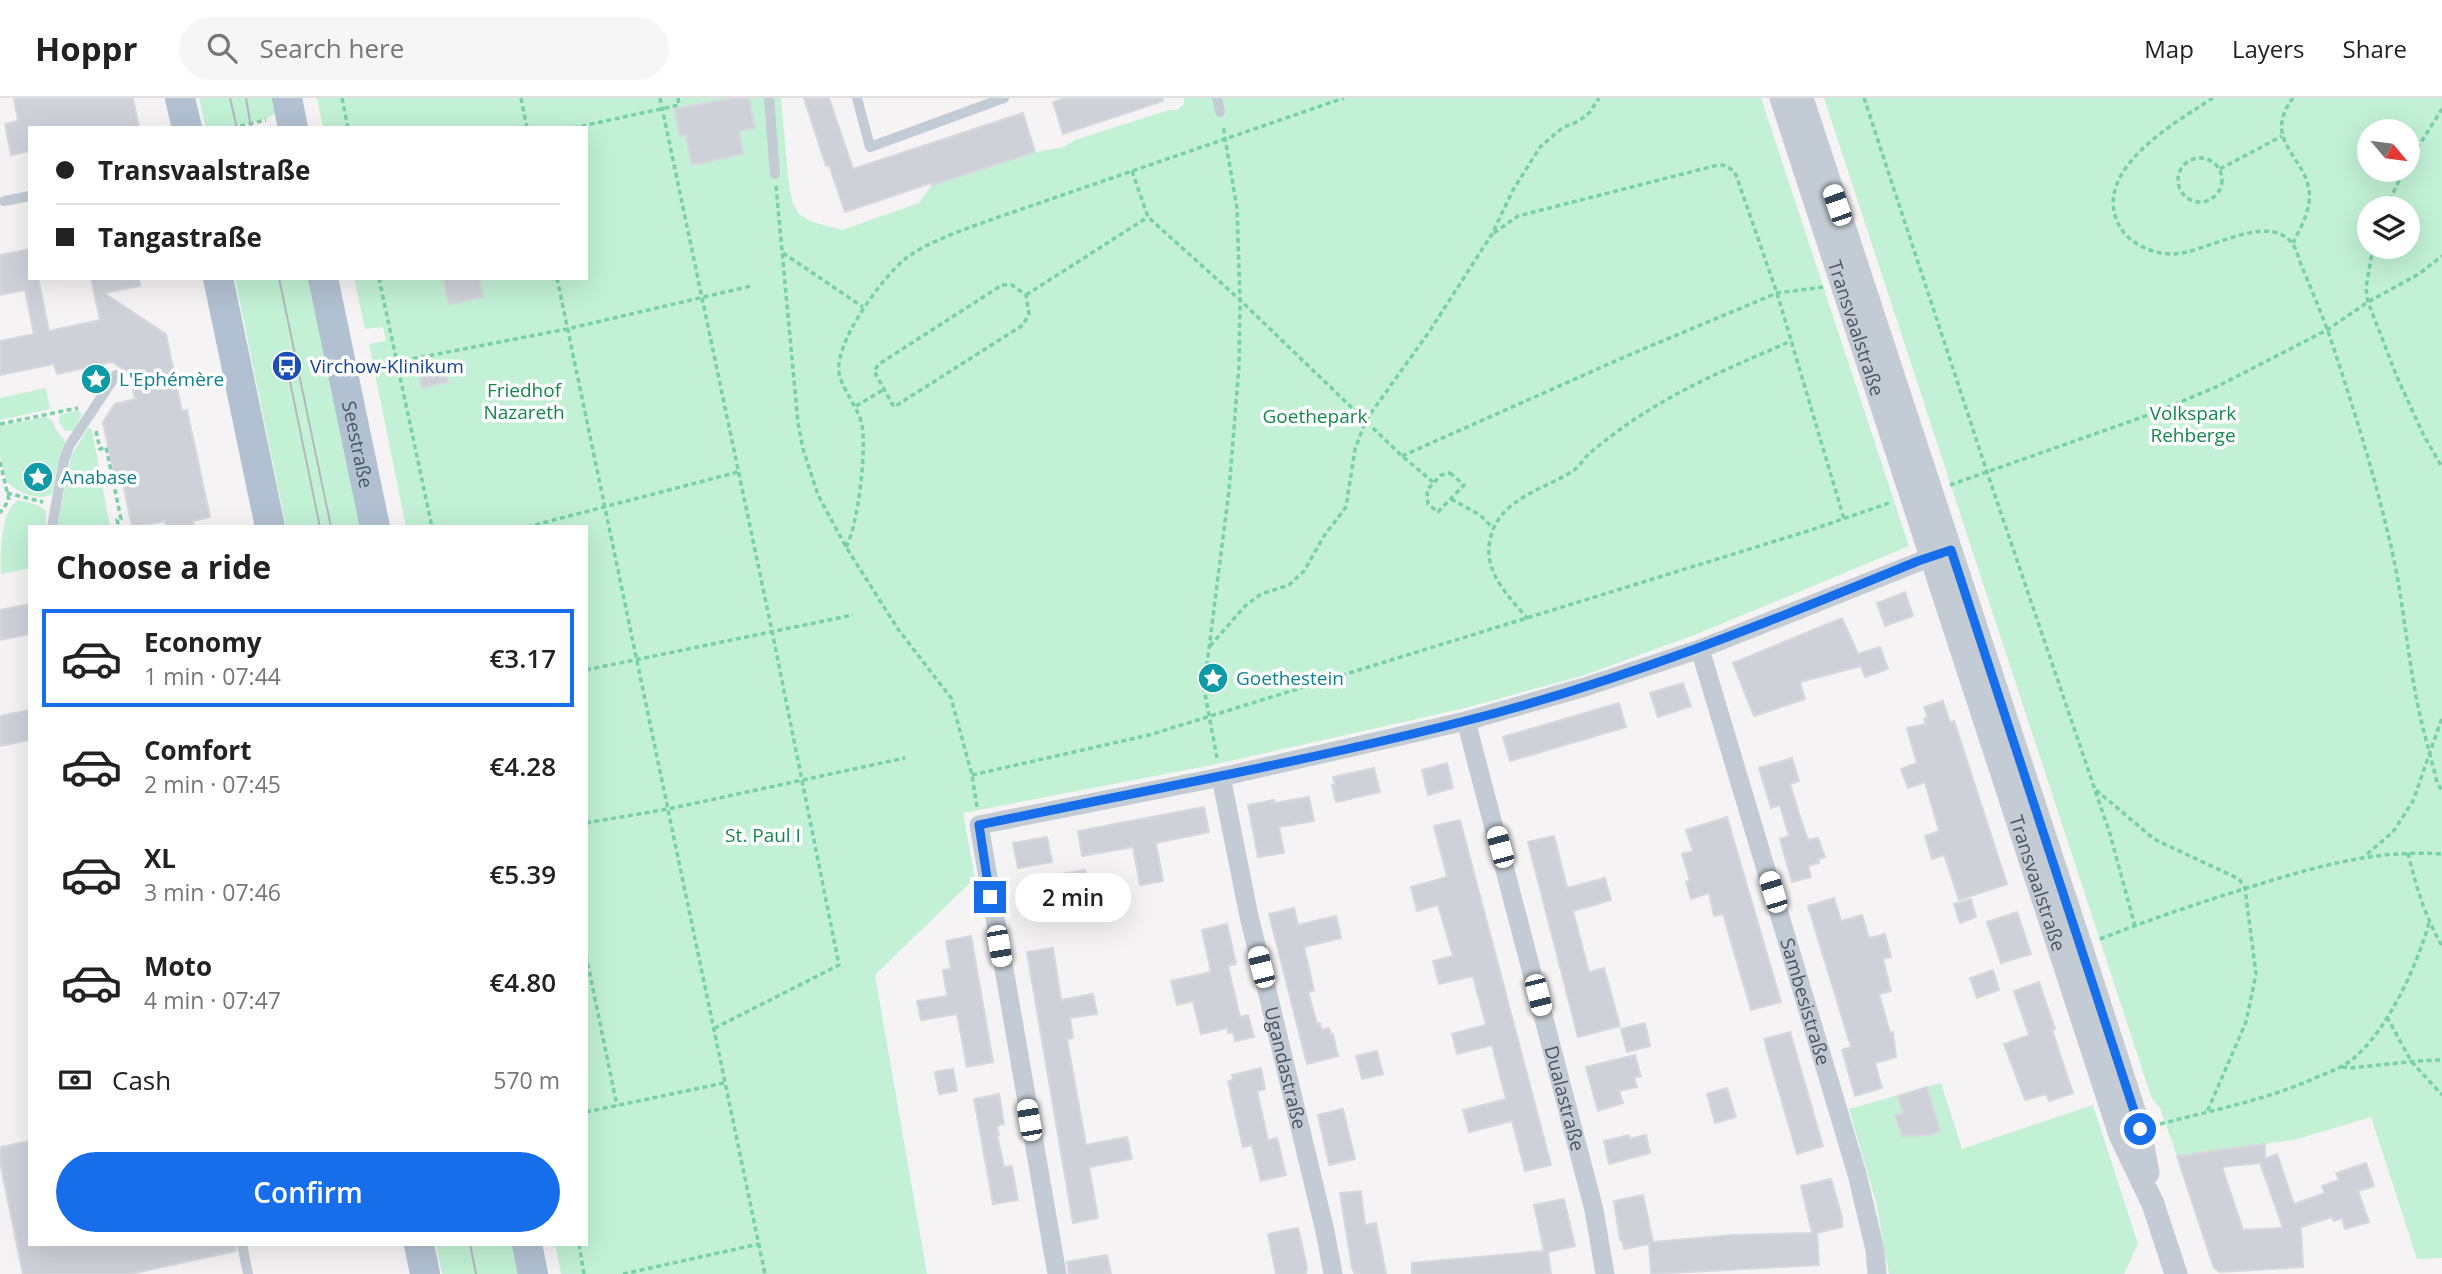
<!DOCTYPE html>
<html lang="en">
<head>
<meta charset="utf-8">
<style>
  body { margin:0; font-family:"Open Sans",sans-serif; background:#f6f6f6; color:#222; height:100vh; display:flex; flex-direction:column; font-size:26px; white-space:nowrap }
  * { box-sizing:border-box; margin:0 }
  p { font-size:23px; color:#767676 }
  .icon { flex:none; width:38px; height:38px; fill:none; stroke:currentColor; stroke-width:2; stroke-linecap:round; stroke-linejoin:round }
  .map { position:relative; flex:1; overflow:hidden }
  .side { position:absolute; left:28px; top:427px; width:560px; height:721px; display:flex; flex-direction:column; background:#fff; border-radius:0px; box-shadow:0 7px 28px #0002 }
  .side>* { flex:none }
  .banner { position:absolute; left:28px; top:28px; width:560px; height:154px; border-radius:0px; box-shadow:0 7px 28px #0002; display:grid; align-content:center; height:154px; padding:0 28px; background:#fff }
  .needle { width:46px; rotate:119deg }
  .controls { position:absolute; left:2357px; top:21px; display:grid; gap:14px }
  .controls a { display:grid; place-items:center; width:63px; height:63px; border-radius:50%; background:#fff; box-shadow:0 7px 28px #0002; font-size:35px }
  .end { position:absolute; width:32px; height:32px; margin:-16px; border:9px solid #166eeb; background:#fff; box-shadow:0 0 0 4px #fff }
  .from { border-radius:50% }
  .bubble { position:absolute; height:49px; border-radius:24px; background:#fff; box-shadow:0 7px 28px #0002; font-size:23px; font-weight:600; line-height:49px; text-align:center }
  .car { position:absolute; width:21px; height:42px; margin:-21px -10px; border-radius:9px; box-shadow:0 0 5px 2px #0007; background:linear-gradient(#fff 24%,#345 0 40%,#fff 0 76%,#345 0 86%,#fff 0) }
  .banner b { display:flex; align-items:center; gap:24px; height:66px; font-size:26px }
  .banner b+b { border-top:2px solid #e0e0e0 }
  .banner i { width:18px; height:18px; background:#222 }
  ul { padding:0; list-style:none }
  li { display:flex; align-items:center; gap:21px; height:98px; margin:0 14px 10px; padding:0 14px; border:4px solid transparent; border-radius:0px }
  li div { flex:1 }
  li b { display:block; font-size:26px }
  li em { font-style:normal; font-weight:600 }
  li.selected { border-color:#166eeb }
  li>.icon { width:63px; height:63px; stroke-width:1.5 }
  h2 { padding:0 28px; font-size:32px; line-height:84px }
  .pay { display:flex; align-items:center; gap:18px; height:77px; padding:0 28px; font-size:26px }
  .pay p { margin-inline-start:auto }
  .button { display:flex; gap:14px; margin-top:auto; padding:14px 28px }
  .button a { flex:1; height:80px; border-radius:42px; background:#166eeb; color:#fff; font-size:28px; font-weight:600; line-height:80px; text-align:center }
  header { display:flex; align-items:center; gap:42px; box-sizing:border-box; height:98px; padding:0 35px; background:#fff; border-bottom:2px solid #e0e0e0 }
  header strong { font-size:33px }
  nav { display:flex; gap:38px; margin-inline-start:auto; font-size:24px }
  .search { width:490px; height:63px; background:#f6f6f6; display:flex; align-items:center; gap:18px; box-sizing:border-box; padding:0 24px; border-radius:38px; color:#767676; font-size:26px }
  .map>svg:first-child { display:block }
  .green { fill:#c2f1d5; fill-rule:evenodd }
  .building { fill:#ced1d7; stroke:#d6d8de; stroke-width:2; fill-rule:evenodd }
  .lines { fill:none; stroke-linecap:round; stroke-linejoin:round }
  .path { stroke:#78d1a7; stroke-width:3.5; stroke-dasharray:5 3.5; stroke-linecap:butt }
  .service { stroke:#c3ccd4; stroke-width:10 }
  .minor { stroke:#c3ccd4; stroke-width:19 }
  .tertiary { stroke:#c3ccd4; stroke-width:23 }
  .primary { stroke:#b2c1d1; stroke-width:30 }
  .tram { stroke:#b4b7bd; stroke-width:2 }
  .route { stroke:#166eeb; stroke-width:9 }
  .labels { text-anchor:middle; stroke-width:7; stroke-linejoin:round; paint-order:stroke }
  .street-label { font-size:19px; fill:#495561; stroke:#fff }
  .transit-label { font-size:19px; fill:#164399; stroke:#fff; text-anchor:start }
  .culture-label { font-size:19px; fill:#0d838f; stroke:#fff; text-anchor:start }
  .park-label { font-size:19px; fill:#158751; stroke:#fff }
</style>
</head>
<body>
<header>
<strong>Hoppr</strong>
<div class="search"><svg class="icon" aria-label="search" viewBox="0 0 24 24"><circle cx="10" cy="10" r="6"/><path d="M15 15l6 6"/></svg>Search here</div>
<nav><a>Map</a><a>Layers</a><a>Share</a></nav>
</header>
<div class="map">
<svg width="2442" height="1176" viewBox="0 0 2442 1176">
  <rect width="100%" height="100%" fill="#f5f3f3"/>
  <!-- green -->
  <g class="green">
    <path d="M199 0H275L276 14C267 26 221 30 206 30Z"/>
    <polygon points="317,0 781,0 789,89 793,106 799,116 812,124 842,132 919,105 932,87 1035,54 1064,49 1075,42 1169,12 1177,12 1184,6 1184,0 1761,0 1909,448 1697,536 1585,577 1465,610 1212,667 963,715 975,780 875,877 927,1176 561,1176 555,1146 586,1146 586,429 406,429 369,246 386,243 383,229 365,231 354,180 586,180 586,30 323,30"/>
    <path d="M1824 0H2442V1160L2417 1161 2371 1019 2294 1042 2177 1058 2160 1010 2152 1001ZM2370 33H2408V72H2370ZM2370 110H2408V149H2370Z"/>
    <polygon points="235,180 312,180 364,429 286,429"/>
    <polygon points="46,290 50,311 0,322 0,300"/>
    <polygon points="78,312 82,317 73,333 65,333 59,324 60,317"/>
    <path d="M45 319 52 322 56 332 65 343 59 360 52 396C37 404 17 394 6 383L0 358V328Z"/>
    <polygon points="88,330 92,332 110,429 57,429 71,358"/>
    <path d="M19 402 37 407 46 413V429H30V470L1 476C0 455 0 411 19 402Z"/>
    <polygon points="1941,985 1962,1051 2093,1007 2138,1146 2124,1176 1889,1176 1876,1104 1849,1011"/>
    <polygon points="436,1146 514,1146 520,1176 442,1176"/>
  </g>
  <!-- building -->
  <g class="building">
    <polygon points="14,0 133,0 139,30 30,30 30,53 11,57 5,26 18,23"/>
    <polygon points="733,0 749,0 755,30 739,33 743,56 692,67 686,37 680,38 674,11"/>
    <polygon points="804,0 829,0 853,71 1023,15 1035,54 932,87 931,85 845,114 829,67 826,68"/>
    <polygon points="1066,0 1163,0 1163,3 1063,36 1053,4"/>
    <polygon points="30,151 30,180 38,180 49,233 100,222 91,180 139,180 140,188 104,195 166,236 182,313 187,312 210,419 193,423 194,429 166,429 165,423 132,429 123,386 116,388 103,324 115,306 135,301 130,276 112,264 57,276 54,266 0,277 0,243 34,236 25,192 0,197 0,157"/>
    <polygon points="443,180 479,180 483,199 449,206"/>
    <polygon points="444,263 448,284 422,290 418,269"/>
    <polygon points="1905,494 1913,518 1885,528 1877,505"/>
    <polygon points="30,506 30,536 0,542 0,512"/>
    <polygon points="1842,520 1858,556 1880,549 1888,571 1865,579 1861,568 1800,584 1805,601 1754,618 1733,565"/>
    <polygon points="1683,585 1691,608 1658,619 1650,595"/>
    <polygon points="1943,603 1950,625 1954,623 2007,786 1959,802 1944,757 1932,761 1925,738 1939,733 1925,684 1908,690 1901,671 1917,665 1907,630 1926,626 1924,621 1928,619 1924,609"/>
    <polygon points="1619,605 1626,629 1510,663 1503,639"/>
    <polygon points="30,612 30,642 0,648 0,618"/>
    <polygon points="1792,660 1799,683 1790,686 1802,725 1808,742 1818,740 1825,759 1818,761 1819,765 1808,768 1811,779 1792,784 1780,741 1789,738 1780,707 1771,710 1759,670"/>
    <polygon points="1447,665 1453,690 1428,697 1422,672"/>
    <polygon points="1374,670 1380,694 1336,704 1332,687 1335,687 1333,679"/>
    <polygon points="1309,699 1314,723 1279,729 1284,755 1258,759 1248,707 1274,702 1275,705"/>
    <polygon points="1204,709 1209,734 1156,745 1163,783 1140,787 1133,749 1082,758 1078,733"/>
    <polygon points="1727,719 1781,904 1751,912 1723,816 1714,818 1709,795 1691,801 1686,784 1690,782 1682,756 1693,753 1686,732"/>
    <polygon points="1460,722 1551,1067 1525,1073 1512,1023 1469,1034 1463,1012 1506,1001 1492,947 1457,956 1452,936 1486,927 1473,878 1439,886 1433,863 1453,858 1438,807 1417,813 1411,789 1447,779 1434,728"/>
    <polygon points="1554,738 1567,790 1605,780 1611,802 1573,813 1589,874 1604,870 1620,928 1578,939 1528,744"/>
    <polygon points="1047,739 1052,764 1018,770 1013,745"/>
    <polygon points="1085,772 1089,795 1066,799 1061,776"/>
    <polygon points="1834,800 1841,823 1862,817 1869,840 1885,836 1891,859 1883,861 1891,893 1879,896 1890,935 1893,934 1896,959 1875,965 1882,990 1855,998 1842,952 1851,949 1808,808"/>
    <polygon points="1971,801 1976,819 1960,825 1954,806"/>
    <polygon points="1294,810 1298,827 1336,818 1341,840 1304,849 1314,893 1308,894 1317,926 1320,925 1322,932 1329,930 1331,937 1333,936 1338,958 1307,966 1269,816"/>
    <polygon points="2017,814 2031,856 2001,865 1987,824"/>
    <polygon points="1227,826 1236,866 1228,868 1240,919 1248,917 1254,939 1235,943 1233,934 1228,935 1227,930 1201,936 1193,903 1177,907 1171,883 1211,874 1202,832"/>
    <polygon points="971,838 993,964 967,969 957,916 921,922 917,903 947,898 943,872 951,871 946,843"/>
    <polygon points="1053,850 1061,902 1093,896 1097,916 1070,920 1073,940 1067,941 1086,1047 1127,1039 1132,1061 1089,1069 1098,1120 1073,1125 1027,854"/>
    <polygon points="1993,872 1999,892 1977,900 1970,880"/>
    <polygon points="2039,884 2055,931 2052,932 2073,995 2049,1003 2046,996 2025,1002 2004,946 2029,937 2014,893"/>
    <polygon points="1645,925 1650,948 1627,954 1621,931"/>
    <polygon points="1790,934 1823,1048 1797,1056 1764,941"/>
    <polygon points="1377,953 1383,976 1362,981 1356,958"/>
    <polygon points="1635,957 1641,978 1634,980 1637,989 1619,993 1623,1005 1598,1013 1586,969"/>
    <polygon points="1261,970 1265,991 1257,993 1268,1042 1277,1040 1286,1077 1261,1083 1252,1047 1243,1049 1228,983 1233,982 1232,977"/>
    <polygon points="953,971 957,993 939,996 935,974"/>
    <polygon points="1927,989 1940,1033 1928,1037 1902,1038 1895,1018 1903,1015 1898,998"/>
    <polygon points="1727,990 1736,1019 1715,1025 1707,996"/>
    <polygon points="999,996 1004,1026 997,1028 999,1037 997,1037 1004,1069 1012,1068 1018,1102 993,1106 974,1001"/>
    <polygon points="1343,1011 1355,1061 1329,1067 1318,1017"/>
    <polygon points="1629,1037 1630,1041 1646,1037 1650,1055 1609,1066 1604,1043"/>
    <polygon points="30,1043 30,1146 235,1146 236,1153 130,1176 23,1176 0,1064 0,1049"/>
    <path d="M2265 1046V1061L2277 1056 2294 1106 2325 1095 2322 1088 2339 1082 2336 1075 2366 1065 2374 1088 2358 1093 2369 1124 2345 1131 2342 1120 2334 1123 2332 1119 2301 1129 2303 1169 2220 1174 2214 1170 2177 1058ZM2260 1065 2283 1130 2243 1132 2222 1069Z"/>
    <polygon points="1831,1081 1842,1120 1842,1129 1817,1135 1819,1167 1651,1176 1649,1146 1624,1151 1622,1142 1620,1142 1614,1103 1643,1097 1653,1144 1733,1137 1812,1135 1801,1088"/>
    <polygon points="1361,1093 1365,1127 1376,1125 1386,1176 1355,1176 1352,1170 1340,1095"/>
    <polygon points="1564,1101 1575,1148 1548,1154 1551,1176 1412,1176 1412,1165 1544,1153 1534,1107"/>
    <polygon points="1298,1130 1307,1169 1306,1176 1276,1176 1268,1136"/>
    <polygon points="1107,1157 1111,1176 1069,1176 1067,1164"/>
  </g>
  <g class="lines">
    <!-- path -->
    <g class="path">
      <polyline points="342,0 348,30"/>
      <polyline points="521,0 527,30"/>
      <polyline points="660,0 772,533 839,867 713,931"/>
      <polyline points="1864,0 1987,374 2110,736 2135,828"/>
      <path d="M2213 0C2179 22 2105 64 2114 113 2116 125 2123 136 2133 143 2144 151 2158 156 2172 156 2205 156 2267 113 2292 145 2297 151 2299 162 2302 169 2313 195 2324 221 2333 248 2354 312 2374 375 2389 440 2404 500 2407 562 2421 622 2426 643 2432 663 2437 684L2442 693"/>
      <polyline points="232,30 266,22"/>
      <polyline points="573,30 679,7 678,0"/>
      <circle cx="2200" cy="82" r="22"/>
      <polyline points="2408,65 2442,11"/>
      <polyline points="2220,71 2282,38"/>
      <polyline points="1132,73 1148,119 1240,202 1402,358 1433,384"/>
      <polyline points="776,88 798,325 803,351 818,397 846,449 898,531 951,600 972,677 977,709"/>
      <polyline points="2386,110 2404,72"/>
      <path d="M1494 135 1518 118 1718 67C1727 67 1731 70 1736 77L1777 195 1844 421"/>
      <path d="M2293 145C2299 133 2307 119 2309 105 2315 61 2258 46 2293 0"/>
      <polyline points="2373,149 2366,190 2368,204 2397,279 2423,336 2442,369"/>
      <polyline points="783,155 863,209"/>
      <polyline points="379,180 432,429"/>
      <polyline points="557,180 765,1176"/>
      <polygon points="1002,187 1012,187 1026,197 1029,216 1023,227 894,309 874,273 879,266"/>
      <polyline points="1026,197 1148,119"/>
      <polyline points="396,264 567,231 751,188"/>
      <polyline points="856,308 883,292"/>
      <polyline points="0,326 78,310"/>
      <polyline points="96,333 100,351 106,349 121,421 117,422 119,429"/>
      <polyline points="1402,358 1629,257 1777,195 1823,189"/>
      <polyline points="0,364 9,402 0,415"/>
      <polygon points="1450,375 1464,387 1438,414 1428,406 1427,392 1441,377"/>
      <polyline points="1950,387 2154,315 2216,289 2327,232 2368,204 2419,176 2442,158"/>
      <polyline points="7,395 43,404"/>
      <polyline points="1451,401 1480,417 1494,431"/>
      <polyline points="527,429 738,374"/>
      <path d="M846 449C858 429 868 345 861 323 856 307 845 295 840 279 830 249 882 180 905 161 924 145 968 130 993 121L1344 0"/>
      <path d="M1528 521C1509 499 1483 474 1490 442 1498 401 1543 392 1573 373 1580 368 1585 359 1591 354 1607 341 1625 327 1643 316 1689 286 1741 265 1791 243"/>
      <polyline points="1210,548 1245,508 1261,496 1289,487 1304,473 1324,438 1346,409 1355,351 1366,322 1429,234 1492,136 1513,92 1540,49 1562,30 1579,23 1590,14 1599,0"/>
      <polyline points="586,572 853,517"/>
      <polyline points="1217,660 1204,590 1229,392 1239,268 1240,202 1237,110 1223,28"/>
      <polyline points="972,677 1149,637 1811,432 1892,404"/>
      <polyline points="2096,692 2154,741 2239,781 2245,790 2256,876 2246,924 2207,1014"/>
      <polyline points="586,725 668,711 905,660"/>
      <path d="M2408 755C2416 789 2425 818 2442 848"/>
      <polyline points="2367,756 2393,734 2413,703 2442,620"/>
      <path d="M2100 841C2149 822 2198 805 2247 790 2311 770 2374 751 2442 756"/>
      <polyline points="586,857 617,1008"/>
      <polyline points="2387,919 2411,963 2442,997"/>
      <polyline points="2342,969 2350,970 2417,963 2442,962"/>
      <polyline points="586,1014 724,985"/>
      <path d="M2160 1026C2213 1012 2266 1002 2315 980 2329 974 2342 970 2354 960 2388 931 2417 868 2429 825"/>
      <polyline points="579,1146 584,1176"/>
      <polyline points="623,1176 759,1146"/>
    </g>
    <!-- service -->
    <g class="service">
      <polyline points="769,0 775,76"/>
      <polyline points="857,0 870,49 1004,0"/>
      <polyline points="1217,0 1220,14"/>
      <polyline points="4,103 30,98"/>
      <polyline points="52,429 64,362 69,348 116,277"/>
      <polyline points="242,1146 248,1176"/>
    </g>
    <!-- minor -->
    <g class="minor">
      <path id="s1" d="M1700 551 1857 1076 1875 1152 1877 1176"/>
      <path id="s2" d="M1466 623 1594 1112 1605 1176"/>
      <path id="s3" d="M1221 679 1249 818 1325 1133 1333 1176"/>
      <polyline points="1057,1176 979,727 1221,679 1466,623 1585,589 1700,551 1931,459"/>
    </g>
    <!-- tertiary -->
    <g class="tertiary">
      <path id="s4" d="M1781 0 2120 1037 2153 1106 2176 1176"/>
      <polyline points="1802,0 2081,848 2140,1031 2148,1075"/>
    </g>
    <!-- primary -->
    <g class="primary">
      <polyline points="180,0 187,30"/>
      <polyline points="287,0 293,30"/>
      <polyline points="218,180 270,429"/>
      <path id="s5" d="M323 180 375 429"/>
      <polyline points="419,1146 425,1176"/>
      <polyline points="527,1146 533,1176"/>
    </g>
    <!-- tram -->
    <g class="tram">
      <polyline points="230,0 237,30"/>
      <polyline points="246,0 251,30"/>
      <polyline points="279,180 331,429"/>
      <polyline points="287,269 320,429"/>
      <polyline points="470,1146 476,1176"/>
    </g>
  </g>
  <g class="lines">
    <!-- route -->
    <path class="route" d="M990 799 979 727C1141 693 1304 664 1465 623 1621 584 1770 524 1918 463L1951 452 2140 1031"/>
  </g>
  <!-- icons -->
  <defs>
    <g id="bus-disc" transform="scale(1.575)"><circle r="9.5" fill="#1a4fb4" stroke="#fff"/><path d="M-5-6H5V4H4V6H2V4H-2V6H-4V4H-5ZM-3.5-4V0h7V-4ZM-3.5 1.2v1.5H-2V1.2ZM2 1.2v1.5H3.5V1.2Z" fill="#fff"/></g>
    <g id="sight-disc" transform="scale(1.575)"><circle r="9.5" fill="#0f9aa8" stroke="#fff"/><path d="M0-6L1.8-2.2L6-1.7L2.9 1.2L3.7 5.4L0 3.3L-3.7 5.4L-2.9 1.2L-6-1.7L-1.8-2.2Z" fill="#fff"/></g>
  </defs>
  <g fill-rule="evenodd">
    <use href="#bus-disc" x="287" y="268"/>
    <use href="#sight-disc" x="96" y="281"/>
    <use href="#sight-disc" x="38" y="379"/>
    <use href="#sight-disc" x="1213" y="580"/>
  </g>
  <g class="labels">
    <!-- street labels -->
    <g class="street-label">
      <text dy="7" stroke="none"><textPath href="#s4" startOffset="242">Transvaalstraße</textPath></text>
      <text dy="7" stroke="none"><textPath href="#s5" startOffset="170">Seestraße</textPath></text>
      <text dy="7" stroke="none"><textPath href="#s4" startOffset="826">Transvaalstraße</textPath></text>
      <text dy="7" stroke="none"><textPath href="#s1" startOffset="368">Sambesistraße</textPath></text>
      <text dy="7" stroke="none"><textPath href="#s3" startOffset="298">Ugandastraße</textPath></text>
      <text dy="7" stroke="none"><textPath href="#s2" startOffset="390">Dualastraße</textPath></text>
    </g>
    <!-- transit labels -->
    <g class="transit-label">
      <text x="310" y="275">Virchow-Klinikum</text>
    </g>
    <!-- culture labels -->
    <g class="culture-label">
      <text x="119" y="288">L'Ephémère</text>
      <text x="61" y="386">Anabase</text>
      <text x="1236" y="587">Goethestein</text>
    </g>
    <!-- park labels -->
    <g class="park-label">
      <text x="524" y="299">Friedhof<tspan x="524" dy="22">Nazareth</tspan></text>
      <text x="2193" y="322">Volkspark<tspan x="2193" dy="22">Rehberge</tspan></text>
      <text x="1315" y="325">Goethepark</text>
      <text x="763" y="744">St. Paul I</text>
    </g>
  </g>
</svg>
<div class="controls">
<a><svg class="needle" viewBox="-14 -14 28 28"><path d="M0-13l5 13h-10z" fill="#e53935"/><path d="M0 13l5-13h-10z" fill="#767676"/></svg></a>
<a><svg class="icon" aria-label="layers" viewBox="0 0 24 24"><path d="M12 4l9 5-9 5-9-5zM3 14l9 5 9-5"/></svg></a>
</div>
<i class="end from" style="left:2140px;top:1031px"></i>
<i class="end" style="left:990px;top:799px"></i>
<div class="bubble" style="left:1015px;top:775px;width:116px">2 min</div>
<i class="car" style="left:1837px;top:107px;rotate:341deg"></i>
<i class="car" style="left:1500px;top:749px;rotate:345deg"></i>
<i class="car" style="left:1773px;top:794px;rotate:343deg"></i>
<i class="car" style="left:999px;top:848px;rotate:170deg"></i>
<i class="car" style="left:1261px;top:869px;rotate:346deg"></i>
<i class="car" style="left:1538px;top:897px;rotate:166deg"></i>
<i class="car" style="left:1029px;top:1022px;rotate:350deg"></i>
<div class="banner">
<b><i class="from"></i>Transvaalstraße</b>
<b><i></i>Tangastraße</b>
</div>
<section class="side">
<h2>Choose a ride</h2>
<ul>
<li class="selected"><svg class="icon" aria-label="car" viewBox="0 0 24 24"><path d="M5 17H2v-5l4-1 3-4h7l3 4 3 1v5h-3M9 17h6M6 11h13"/><circle cx="7" cy="17" r="2"/><circle cx="17" cy="17" r="2"/></svg><div><b>Economy</b><p>1 min · 07:44</p></div><em>€3.17</em></li>
<li><svg class="icon" aria-label="car" viewBox="0 0 24 24"><path d="M5 17H2v-5l4-1 3-4h7l3 4 3 1v5h-3M9 17h6M6 11h13"/><circle cx="7" cy="17" r="2"/><circle cx="17" cy="17" r="2"/></svg><div><b>Comfort</b><p>2 min · 07:45</p></div><em>€4.28</em></li>
<li><svg class="icon" aria-label="car" viewBox="0 0 24 24"><path d="M5 17H2v-5l4-1 3-4h7l3 4 3 1v5h-3M9 17h6M6 11h13"/><circle cx="7" cy="17" r="2"/><circle cx="17" cy="17" r="2"/></svg><div><b>XL</b><p>3 min · 07:46</p></div><em>€5.39</em></li>
<li><svg class="icon" aria-label="car" viewBox="0 0 24 24"><path d="M5 17H2v-5l4-1 3-4h7l3 4 3 1v5h-3M9 17h6M6 11h13"/><circle cx="7" cy="17" r="2"/><circle cx="17" cy="17" r="2"/></svg><div><b>Moto</b><p>4 min · 07:47</p></div><em>€4.80</em></li>
</ul>
<div class="pay"><svg class="icon" aria-label="cash" viewBox="0 0 24 24"><path d="M3 7h18v10H3z"/><circle cx="12" cy="12" r="2"/></svg>Cash<p>570 m</p></div>
<div class="button"><a>Confirm</a></div>
</section>
</div>
</body>
</html>
